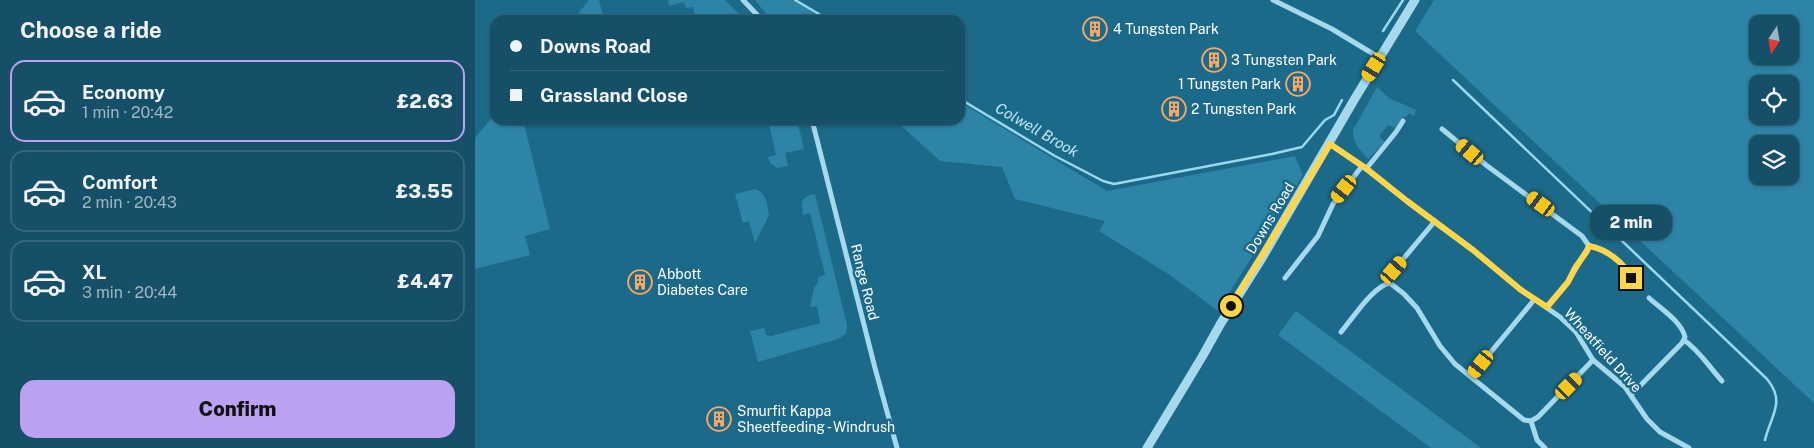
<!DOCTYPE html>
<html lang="en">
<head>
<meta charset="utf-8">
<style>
  body { margin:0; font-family:"Public Sans",sans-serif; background:#225a71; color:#f1f3f6; height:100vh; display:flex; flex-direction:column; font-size:19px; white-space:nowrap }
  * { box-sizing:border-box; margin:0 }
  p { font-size:16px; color:#9db5c0 }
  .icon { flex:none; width:28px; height:28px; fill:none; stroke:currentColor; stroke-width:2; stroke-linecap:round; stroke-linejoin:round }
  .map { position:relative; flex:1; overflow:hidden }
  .details { display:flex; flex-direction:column; background:#155068; width:475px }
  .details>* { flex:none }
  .top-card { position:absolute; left:15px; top:15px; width:475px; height:110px; border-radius:15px; box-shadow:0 1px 4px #0004,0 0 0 1px #34677c; display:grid; align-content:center; height:110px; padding:0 20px; background:#155068 }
  .needle { width:32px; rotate:192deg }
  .buttons { position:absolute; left:1274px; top:15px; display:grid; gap:10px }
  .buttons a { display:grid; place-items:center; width:50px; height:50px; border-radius:10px; background:#155068; box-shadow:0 1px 4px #0004,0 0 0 1px #34677c; font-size:25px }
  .end { position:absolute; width:22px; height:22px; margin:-11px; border:6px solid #ffd54a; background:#111; box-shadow:0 0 0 2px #111 }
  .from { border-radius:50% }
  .bubble { position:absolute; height:35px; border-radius:15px; background:#155068; box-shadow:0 1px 4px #0004,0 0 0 1px #34677c; font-size:16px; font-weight:800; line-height:35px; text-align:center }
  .car { position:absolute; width:15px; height:30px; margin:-15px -8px; border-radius:6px; box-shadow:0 0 4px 1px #0007; background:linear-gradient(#f5c518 24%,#345 0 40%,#f5c518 0 76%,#345 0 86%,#f5c518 0) }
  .top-card b { display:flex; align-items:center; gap:18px; height:48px; font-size:19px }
  .top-card b+b { border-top:1px solid #34677c }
  .top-card i { width:12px; height:12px; background:#f1f3f6 }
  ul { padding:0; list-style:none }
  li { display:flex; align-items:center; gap:15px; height:82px; margin:0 10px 8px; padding:0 10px; border:2px solid #34677c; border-radius:15px }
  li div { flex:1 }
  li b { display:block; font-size:19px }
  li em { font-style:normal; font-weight:800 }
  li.active { border-color:#bca0f2 }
  li>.icon { width:45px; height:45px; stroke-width:1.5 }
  h2 { padding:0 20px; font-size:22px; line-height:60px }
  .action { display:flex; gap:10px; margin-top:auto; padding:10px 20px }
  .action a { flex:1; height:58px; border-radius:15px; background:#bca0f2; color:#111; font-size:20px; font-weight:800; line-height:58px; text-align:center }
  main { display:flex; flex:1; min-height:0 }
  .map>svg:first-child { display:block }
  .green { fill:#2d84a6; fill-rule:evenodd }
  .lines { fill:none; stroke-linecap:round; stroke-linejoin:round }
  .stream { stroke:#9ad8ee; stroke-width:2.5 }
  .minor { stroke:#a7d9ec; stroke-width:5 }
  .tertiary { stroke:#a7d9ec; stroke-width:9 }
  .route { stroke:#ffd54a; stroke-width:6 }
  .labels { text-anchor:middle; stroke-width:5; stroke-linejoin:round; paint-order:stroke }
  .poi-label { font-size:14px; fill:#fff; stroke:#1c6a8a; text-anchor:start }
  .street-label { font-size:14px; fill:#fff; stroke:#1c6a8a }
  .water-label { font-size:15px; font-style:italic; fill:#bee6f5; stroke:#1c6a8a }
</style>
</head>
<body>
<main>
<section class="details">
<h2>Choose a ride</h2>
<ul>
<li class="active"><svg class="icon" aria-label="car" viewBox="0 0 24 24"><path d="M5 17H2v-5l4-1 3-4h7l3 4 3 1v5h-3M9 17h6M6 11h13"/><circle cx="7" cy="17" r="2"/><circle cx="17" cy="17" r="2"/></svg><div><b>Economy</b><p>1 min · 20:42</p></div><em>£2.63</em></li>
<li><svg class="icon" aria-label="car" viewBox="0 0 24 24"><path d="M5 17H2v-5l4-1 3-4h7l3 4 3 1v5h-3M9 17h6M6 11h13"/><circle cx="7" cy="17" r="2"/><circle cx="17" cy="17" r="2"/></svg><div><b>Comfort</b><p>2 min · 20:43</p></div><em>£3.55</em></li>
<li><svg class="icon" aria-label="car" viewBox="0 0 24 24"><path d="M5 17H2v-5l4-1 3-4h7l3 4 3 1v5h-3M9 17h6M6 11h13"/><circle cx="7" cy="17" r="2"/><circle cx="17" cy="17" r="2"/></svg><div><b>XL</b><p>3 min · 20:44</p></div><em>£4.47</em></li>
</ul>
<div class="action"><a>Confirm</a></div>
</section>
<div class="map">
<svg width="1339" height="448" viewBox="0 0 1339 448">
  <rect width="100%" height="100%" fill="#1c6a8a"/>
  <!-- green -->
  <g class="green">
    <polygon points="114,0 124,0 129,20 98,20"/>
    <polygon points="193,0 250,0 270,20 239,20 238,17 221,20 218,7 211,8 209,2 194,6"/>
    <polygon points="280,0 317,0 350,20 296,20"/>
    <path d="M959 0H1339V403L940 31ZM1282 24H1315V56H1282ZM1282 84H1315V116H1282ZM1282 144H1315V176H1282Z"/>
    <path d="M902 87 914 98 941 110 939 116 934 113 931 117H928L920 128 913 125 904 136 910 142 893 159C885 150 877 143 878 130Z"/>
    <polygon points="485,102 632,191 820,156 828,175 743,311 695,275 624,231 630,221 540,199 527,167 465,161 420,120 485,120"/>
    <polygon points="20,114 20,120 48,120 75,229 50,236 55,255 0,269 0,138"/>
    <polygon points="293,120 322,120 329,149 310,153 313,166 302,168 295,163 293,157 301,155"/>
    <path d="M280 189C291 192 292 204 294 215L280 243 274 221 268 223 260 194Z"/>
    <path d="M340 194 372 325 371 334 363 339 283 362 275 331 289 328 291 335 296 336 345 323 342 306 335 307 339 288 343 282V277L350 275 335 213 328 215C326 201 326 197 340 194Z"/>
    <polygon points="821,311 1006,448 956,448 803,335"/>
  </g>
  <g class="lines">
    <!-- stream -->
    <g class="stream">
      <polyline points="320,0 354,20"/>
      <polyline points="908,31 928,0"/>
      <path d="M978 80 1292 379C1311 402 1296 415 1290 440"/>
      <polyline points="485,99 580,156 628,181 639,184 797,154 827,147 850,120 859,115 867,100"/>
    </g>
    <!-- minor -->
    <g class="minor">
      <polyline points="268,0 287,20"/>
      <polyline points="798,0 857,29 905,58"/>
      <polyline points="337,120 400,368 422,448"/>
      <path d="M967 129 1011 165 1107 236 1114 246C1131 249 1149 262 1156 278"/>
      <polyline points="855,144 891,169 932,201 998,250 1046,290 1085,317 1101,332 1118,360 1150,387 1172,419 1185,432 1214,448"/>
      <polyline points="891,169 921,132 928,121"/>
      <polyline points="810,278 843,236 858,204 887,166"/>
      <polyline points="915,283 929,294 942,308 965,346 980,364 1049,420 1056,421 1063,417 1118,360"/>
      <polyline points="915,283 919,270 960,221"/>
      <polyline points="1072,307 1093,282 1114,246"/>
      <path d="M866 332C878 318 898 286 915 283"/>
      <path d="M1209 340C1225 351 1234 367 1247 381"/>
      <polyline points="996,376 1059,300"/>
      <path d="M1156 395 1207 343 1210 337C1206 321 1186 309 1174 298"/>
      <polyline points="1056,421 1062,440 1070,448"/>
    </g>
    <!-- tertiary -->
    <polyline class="tertiary" points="672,448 727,357 746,323 787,258 879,100 940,0"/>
  </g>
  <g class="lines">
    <!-- route -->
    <path class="route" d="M756 306 855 144 892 169 932 201 998 250 1046 290 1072 307 1093 282 1100 268 1112 251 1114 246C1131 249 1149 262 1156 278"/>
  </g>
  <!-- icons -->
  <defs>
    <g id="building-ring" transform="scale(1.25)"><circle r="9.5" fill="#1c6a8a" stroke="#fca865" stroke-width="1.5"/><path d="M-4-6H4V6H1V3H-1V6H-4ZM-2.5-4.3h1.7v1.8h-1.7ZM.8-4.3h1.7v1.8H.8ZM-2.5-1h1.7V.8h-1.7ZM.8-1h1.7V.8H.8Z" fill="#fca865"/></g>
  </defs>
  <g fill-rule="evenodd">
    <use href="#building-ring" x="620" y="29"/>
    <use href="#building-ring" x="739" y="60"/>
    <use href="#building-ring" x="823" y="84"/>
    <use href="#building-ring" x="699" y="109"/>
    <use href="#building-ring" x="165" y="282"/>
    <use href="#building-ring" x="244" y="419"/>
  </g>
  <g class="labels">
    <!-- poi labels -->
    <g class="poi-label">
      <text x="638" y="34">4 Tungsten Park</text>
      <text x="756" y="65">3 Tungsten Park</text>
      <text x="806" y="89" text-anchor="end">1 Tungsten Park</text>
      <text x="716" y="114">2 Tungsten Park</text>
      <text x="182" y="279">Abbott<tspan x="182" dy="16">Diabetes Care</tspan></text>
      <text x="262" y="416">Smurfit Kappa<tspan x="262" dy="16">Sheetfeeding - Windrush</tspan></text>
    </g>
    <!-- street labels -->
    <g class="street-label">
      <text transform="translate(795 218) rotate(-59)" y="5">Downs Road</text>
      <text transform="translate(390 282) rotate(76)" y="5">Range Road</text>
      <text transform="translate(1128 350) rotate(48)" y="5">Wheatfield Drive</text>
    </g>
    <!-- water labels -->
    <g class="water-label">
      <text transform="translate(562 130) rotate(30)" y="5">Colwell Brook</text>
    </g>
  </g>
</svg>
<div class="buttons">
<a><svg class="needle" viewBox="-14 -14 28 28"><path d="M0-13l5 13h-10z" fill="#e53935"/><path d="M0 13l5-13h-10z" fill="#9db5c0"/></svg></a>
<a><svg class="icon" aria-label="locate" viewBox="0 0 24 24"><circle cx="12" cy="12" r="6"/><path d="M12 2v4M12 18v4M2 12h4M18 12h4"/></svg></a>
<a><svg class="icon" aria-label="layers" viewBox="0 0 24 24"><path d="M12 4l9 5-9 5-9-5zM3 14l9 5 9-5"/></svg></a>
</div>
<i class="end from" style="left:756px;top:306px"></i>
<i class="end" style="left:1156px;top:278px"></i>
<div class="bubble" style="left:1115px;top:205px;width:82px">2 min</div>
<i class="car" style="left:899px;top:67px;rotate:212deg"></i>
<i class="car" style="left:995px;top:152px;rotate:310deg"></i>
<i class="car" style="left:869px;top:189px;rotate:218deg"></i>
<i class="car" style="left:1066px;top:204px;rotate:306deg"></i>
<i class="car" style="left:919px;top:270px;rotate:41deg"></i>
<i class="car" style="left:1006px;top:364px;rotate:219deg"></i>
<i class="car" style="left:1094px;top:386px;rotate:45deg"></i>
<div class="top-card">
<b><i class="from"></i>Downs Road</b>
<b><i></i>Grassland Close</b>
</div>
</div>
</main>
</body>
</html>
